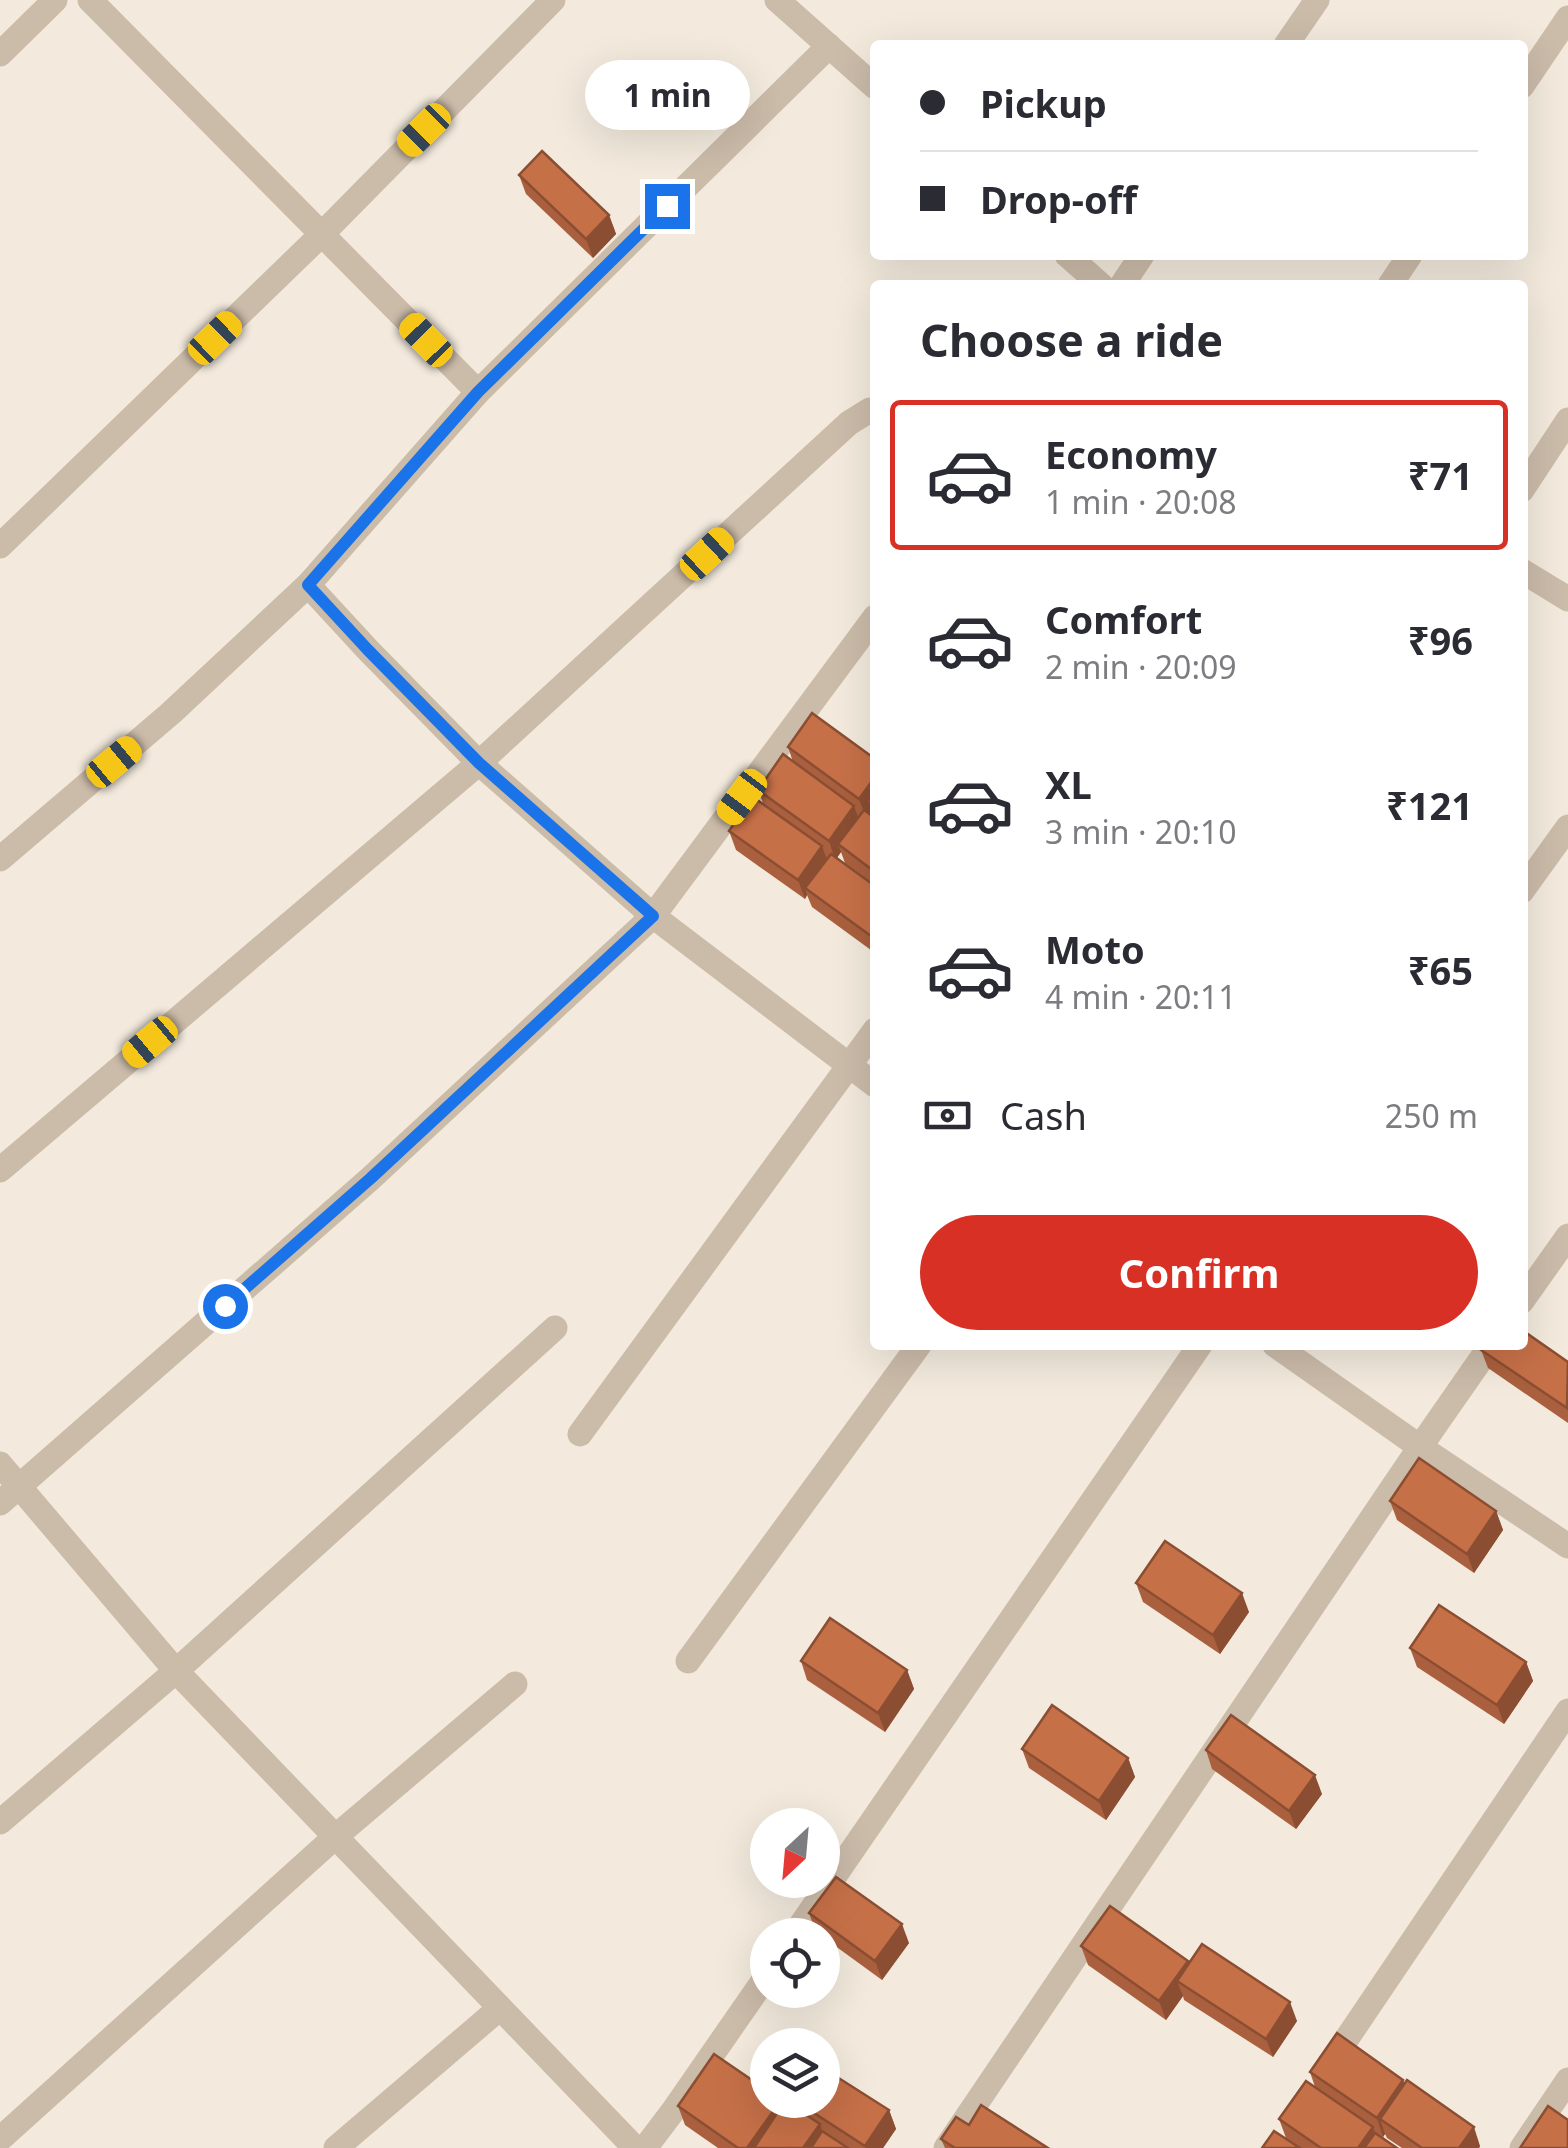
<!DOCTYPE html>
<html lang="en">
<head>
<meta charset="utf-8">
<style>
  body { margin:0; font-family:"Noto Sans",sans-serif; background:#f7f7f7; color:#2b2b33; height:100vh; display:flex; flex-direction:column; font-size:38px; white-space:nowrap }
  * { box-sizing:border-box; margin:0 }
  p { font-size:32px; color:#7c7c81 }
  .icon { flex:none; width:55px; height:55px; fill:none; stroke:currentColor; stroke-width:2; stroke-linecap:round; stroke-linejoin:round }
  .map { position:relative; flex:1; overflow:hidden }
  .panel { position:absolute; left:870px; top:280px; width:658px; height:1070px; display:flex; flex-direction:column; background:#fff; border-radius:10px; box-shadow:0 10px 40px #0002 }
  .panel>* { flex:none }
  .top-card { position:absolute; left:870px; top:40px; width:658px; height:220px; border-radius:10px; box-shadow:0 10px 40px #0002; display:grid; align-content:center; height:220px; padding:0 50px; background:#fff }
  .needle { width:65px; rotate:206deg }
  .buttons { position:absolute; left:750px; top:1808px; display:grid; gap:20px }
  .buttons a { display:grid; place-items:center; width:90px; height:90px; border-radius:50%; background:#fff; box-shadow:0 10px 40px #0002; font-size:50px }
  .end { position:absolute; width:45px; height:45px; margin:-22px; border:12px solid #1a73e8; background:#fff; box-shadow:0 0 0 5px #fff }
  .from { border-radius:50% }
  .bubble { position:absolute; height:70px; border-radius:35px; background:#fff; box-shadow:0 10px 40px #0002; font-size:32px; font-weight:700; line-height:70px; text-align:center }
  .car { position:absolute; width:30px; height:60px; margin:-30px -15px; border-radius:12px; box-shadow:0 0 8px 2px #0007; background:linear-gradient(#f5c518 24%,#345 0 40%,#f5c518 0 76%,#345 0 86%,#f5c518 0) }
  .top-card b { display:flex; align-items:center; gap:35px; height:95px; font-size:38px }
  .top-card b+b { border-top:2px solid #e1e1e2 }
  .top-card i { width:25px; height:25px; background:#2b2b33 }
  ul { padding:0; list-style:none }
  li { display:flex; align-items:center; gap:30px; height:150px; margin:0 20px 15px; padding:0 30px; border:5px solid transparent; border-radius:10px }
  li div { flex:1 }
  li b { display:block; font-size:38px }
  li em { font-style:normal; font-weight:700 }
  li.active { border-color:#d93025 }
  li>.icon { width:90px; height:90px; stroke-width:1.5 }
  h2 { padding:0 50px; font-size:45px; line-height:120px }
  .pay { display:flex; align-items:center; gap:25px; height:110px; padding:0 50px; font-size:38px }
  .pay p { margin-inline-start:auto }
  .action { display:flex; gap:20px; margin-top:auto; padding:20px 50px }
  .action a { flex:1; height:115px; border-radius:60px; background:#d93025; color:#fff; font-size:40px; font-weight:700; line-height:115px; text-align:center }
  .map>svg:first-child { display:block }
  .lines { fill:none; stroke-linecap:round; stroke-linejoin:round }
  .minor { stroke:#cbbba9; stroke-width:25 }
  .wall { fill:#aa603e }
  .shaded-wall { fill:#8b4e32 }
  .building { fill:#c67048; stroke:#8b4e32; stroke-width:2.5 }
  .route { stroke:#1a73e8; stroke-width:12 }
</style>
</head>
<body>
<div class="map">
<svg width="1568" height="2148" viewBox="0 0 1568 2148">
  <rect width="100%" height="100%" fill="#f3eadd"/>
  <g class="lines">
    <!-- minor -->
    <g class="minor">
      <polyline points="90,0 478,392 308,585 368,650 479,763 653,916 875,1085"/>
      <polyline points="777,0 875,87"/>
      <polyline points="1286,45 1317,0"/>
      <polyline points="0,54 55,0"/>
      <polyline points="1522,86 1568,18"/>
      <polyline points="1067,255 1101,285"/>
      <polyline points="1122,285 1142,255"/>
      <polyline points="1390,285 1410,255"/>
      <polyline points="478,392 829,46"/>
      <polyline points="1522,490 1568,420"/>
      <polyline points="0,546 322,234 553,0"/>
      <polyline points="1522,571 1568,599"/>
      <polyline points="0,859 171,713 308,585"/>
      <polyline points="1522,891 1568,827"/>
      <polyline points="0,1170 479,763 849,423 870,410 875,411"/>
      <polyline points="1522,1301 1568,1236"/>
      <polyline points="1275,1345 1420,1447 1568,1546"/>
      <polyline points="580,1434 875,1030"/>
      <polyline points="0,1464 176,1671 635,2148"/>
      <polyline points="0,1503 371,1178 653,916 875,617"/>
      <polyline points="688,1661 919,1345"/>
      <polyline points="0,1822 176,1671 555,1328"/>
      <polyline points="794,1935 1200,1345"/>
      <polyline points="1329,2065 1568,1711"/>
      <polyline points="0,2139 335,1837 515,1684"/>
      <polyline points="336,2148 500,2008"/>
      <polyline points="645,2148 673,2111 768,1974"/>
      <polyline points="946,2148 1420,1447 1491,1345"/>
      <polyline points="1522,2148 1568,2080"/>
    </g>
  </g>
  <!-- wall -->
  <g class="wall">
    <polygon points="519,175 609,215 616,234 593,258 526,194"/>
    <polygon points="788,747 875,759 875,816 872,809 869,814 875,818 875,885 845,863 841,852 837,858 875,886 875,953 812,907 807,895 805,899 736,850 729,831 763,803 758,790 793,762"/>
    <polygon points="1481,1350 1568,1362 1568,1423 1488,1368"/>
    <polygon points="1390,1501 1496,1511 1503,1530 1474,1573 1397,1520"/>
    <polygon points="1136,1583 1249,1612 1220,1654 1143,1602"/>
    <polygon points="1410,1648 1526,1662 1533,1681 1504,1724 1417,1667"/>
    <polygon points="801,1661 907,1670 914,1689 885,1732 807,1680"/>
    <polygon points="1022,1749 1128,1758 1135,1777 1106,1820 1029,1768"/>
    <polygon points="1206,1750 1322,1794 1296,1829 1212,1769"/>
    <polygon points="809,1913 909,1943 882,1980 816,1932"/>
    <polygon points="1081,1946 1189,1963 1297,2021 1273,2057 1184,2000 1183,1996 1166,2020 1088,1965"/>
    <polygon points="1310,2072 1405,2083 1480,2146 1479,2148 1402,2148 1387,2138 1385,2134 1383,2137 1374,2130 1397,2148 1301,2148 1286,2138 1279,2119 1315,2087"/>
    <polygon points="781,2100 782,2105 793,2106 790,2100 822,2100 889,2110 896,2129 883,2148 718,2148 685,2125 678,2106"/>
    <polygon points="969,2125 1048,2148 945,2148 941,2139"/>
  </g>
  <!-- shaded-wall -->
  <g class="shaded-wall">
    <polygon points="609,215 616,234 593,258 586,239"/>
    <polygon points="875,777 875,802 868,797 872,809 866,818 859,799"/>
    <polygon points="854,806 861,825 838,844 841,852 835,860 829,841"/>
    <polygon points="822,846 829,865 805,888 807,895 805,899 798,880"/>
    <polygon points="1496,1511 1503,1530 1474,1573 1467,1554"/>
    <polygon points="1242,1593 1249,1612 1220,1654 1213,1635"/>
    <polygon points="1526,1662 1533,1681 1504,1724 1497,1705"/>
    <polygon points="907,1670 914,1689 885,1732 878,1713"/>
    <polygon points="1128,1758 1135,1777 1106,1820 1099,1801"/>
    <polygon points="1315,1775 1322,1794 1296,1829 1289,1811"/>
    <polygon points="902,1924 909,1943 882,1980 875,1961"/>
    <polygon points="1188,1961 1195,1979 1177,1981 1183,1996 1166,2020 1159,2001"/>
    <polygon points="1290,2002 1297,2021 1273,2057 1266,2039"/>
    <polygon points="1403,2080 1410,2098 1380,2119 1385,2134 1383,2137 1377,2118"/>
    <polygon points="781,2100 788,2119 767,2148 747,2148"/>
    <polygon points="889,2110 896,2129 883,2148 866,2148 865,2146"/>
    <polygon points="820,2124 826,2142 823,2148 803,2148"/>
    <polygon points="1373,2127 1380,2146 1378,2148 1358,2148"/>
    <polygon points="1474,2127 1480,2146 1479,2148 1459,2148"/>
  </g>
  <!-- building -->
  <g class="building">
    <polygon points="542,151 609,215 586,239 519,175"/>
    <polygon points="812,713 875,759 875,777 859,799 788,747"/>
    <polygon points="783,754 854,806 829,841 758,790"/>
    <polygon points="875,787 875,802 868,797"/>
    <polygon points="753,797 822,846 798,880 729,831"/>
    <polygon points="864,810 875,818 875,872 838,844"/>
    <polygon points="831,854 875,886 875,930 871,936 805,888"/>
    <polygon points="1522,1330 1568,1362 1567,1408 1481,1350 1484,1345 1522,1345"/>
    <polygon points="1419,1458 1496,1511 1467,1554 1390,1501"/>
    <polygon points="1165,1541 1242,1593 1213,1635 1136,1583"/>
    <polygon points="1439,1605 1526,1662 1497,1705 1410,1648"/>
    <polygon points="830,1618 907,1670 878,1713 801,1661"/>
    <polygon points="1052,1705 1128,1758 1099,1801 1022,1749"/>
    <polygon points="1231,1715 1315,1775 1289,1811 1206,1750"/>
    <polygon points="836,1877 902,1924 875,1961 809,1913"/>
    <polygon points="1110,1906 1188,1961 1159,2001 1081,1946"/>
    <polygon points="1202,1944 1290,2002 1266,2039 1177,1981"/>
    <polygon points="1337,2033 1403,2080 1377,2118 1310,2072"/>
    <polygon points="714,2054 768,2091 768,2100 781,2100 747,2148 738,2148 678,2106"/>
    <polygon points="826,2070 889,2110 865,2146 794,2100 822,2100 822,2075"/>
    <polygon points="1407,2080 1474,2127 1459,2148 1422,2148 1380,2119"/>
    <polygon points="1306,2081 1373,2127 1358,2148 1321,2148 1279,2119"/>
    <polygon points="785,2101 820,2124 803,2148 754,2148"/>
    <polygon points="981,2105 1048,2148 955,2148 941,2139 956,2117 969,2125"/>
    <polygon points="1548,2106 1568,2120 1568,2148 1520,2148"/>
    <polygon points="822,2131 848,2148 811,2148"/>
    <polygon points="1274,2131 1300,2148 1262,2148"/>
    <polygon points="1375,2133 1397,2148 1364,2148"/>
  </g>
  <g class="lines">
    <!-- route -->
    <polyline class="route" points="225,1306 371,1178 653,916 479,763 368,650 308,585 478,392 667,206"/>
  </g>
</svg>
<div class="buttons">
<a><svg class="needle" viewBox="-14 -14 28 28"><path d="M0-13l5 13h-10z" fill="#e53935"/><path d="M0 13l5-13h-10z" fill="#7c7c81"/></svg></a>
<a><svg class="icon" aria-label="locate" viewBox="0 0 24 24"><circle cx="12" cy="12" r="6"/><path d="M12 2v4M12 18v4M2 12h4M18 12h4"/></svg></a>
<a><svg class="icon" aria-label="layers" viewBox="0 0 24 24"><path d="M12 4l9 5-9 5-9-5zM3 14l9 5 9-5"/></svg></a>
</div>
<i class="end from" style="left:225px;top:1306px"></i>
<i class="end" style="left:667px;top:206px"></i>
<div class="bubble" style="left:585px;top:60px;width:165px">1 min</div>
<i class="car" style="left:424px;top:130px;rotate:225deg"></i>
<i class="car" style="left:215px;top:338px;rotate:46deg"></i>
<i class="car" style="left:426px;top:340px;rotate:316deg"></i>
<i class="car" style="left:707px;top:554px;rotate:47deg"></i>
<i class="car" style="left:114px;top:762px;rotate:50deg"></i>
<i class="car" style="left:742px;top:797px;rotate:217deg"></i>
<i class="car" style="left:150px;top:1042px;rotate:230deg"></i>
<div class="top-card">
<b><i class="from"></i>Pickup</b>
<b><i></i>Drop-off</b>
</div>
<section class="panel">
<h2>Choose a ride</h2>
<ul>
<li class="active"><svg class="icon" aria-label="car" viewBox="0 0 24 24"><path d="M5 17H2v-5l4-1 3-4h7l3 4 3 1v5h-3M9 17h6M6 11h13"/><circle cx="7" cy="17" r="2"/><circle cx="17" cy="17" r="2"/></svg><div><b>Economy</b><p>1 min · 20:08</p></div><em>₹71</em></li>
<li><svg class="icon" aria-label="car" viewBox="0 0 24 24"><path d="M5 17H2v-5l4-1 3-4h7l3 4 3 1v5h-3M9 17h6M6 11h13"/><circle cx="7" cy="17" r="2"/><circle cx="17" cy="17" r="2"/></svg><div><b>Comfort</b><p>2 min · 20:09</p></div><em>₹96</em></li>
<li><svg class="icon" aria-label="car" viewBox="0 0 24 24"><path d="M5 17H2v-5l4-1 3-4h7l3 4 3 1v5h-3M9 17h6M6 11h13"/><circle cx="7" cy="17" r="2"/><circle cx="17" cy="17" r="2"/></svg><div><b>XL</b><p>3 min · 20:10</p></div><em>₹121</em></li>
<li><svg class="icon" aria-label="car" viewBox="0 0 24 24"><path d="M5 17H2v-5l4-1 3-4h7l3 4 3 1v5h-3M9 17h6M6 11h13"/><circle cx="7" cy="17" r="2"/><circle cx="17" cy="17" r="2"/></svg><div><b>Moto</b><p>4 min · 20:11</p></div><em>₹65</em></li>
</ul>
<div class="pay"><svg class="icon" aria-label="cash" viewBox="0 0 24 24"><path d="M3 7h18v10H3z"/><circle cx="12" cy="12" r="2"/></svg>Cash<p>250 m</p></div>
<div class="action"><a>Confirm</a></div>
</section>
</div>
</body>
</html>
